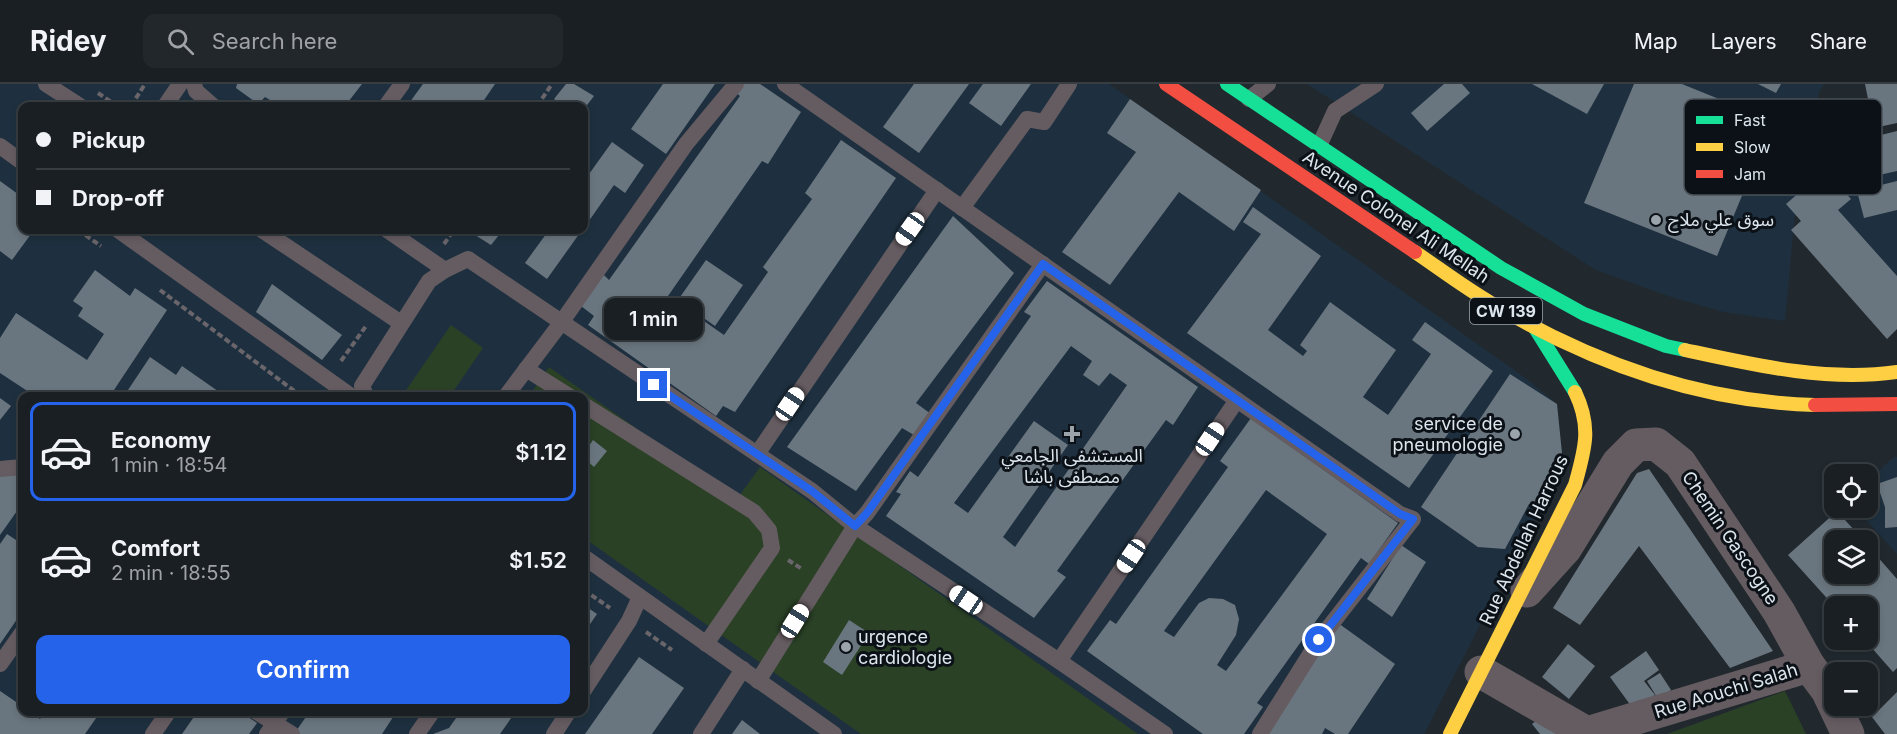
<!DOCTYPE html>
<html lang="en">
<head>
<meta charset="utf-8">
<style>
  body { margin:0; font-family:Inter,"Noto Sans Arabic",sans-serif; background:#22272b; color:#f1f3f6; height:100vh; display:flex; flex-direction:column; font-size:22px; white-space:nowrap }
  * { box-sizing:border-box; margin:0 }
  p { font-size:20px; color:#9fa2a6 }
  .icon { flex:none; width:33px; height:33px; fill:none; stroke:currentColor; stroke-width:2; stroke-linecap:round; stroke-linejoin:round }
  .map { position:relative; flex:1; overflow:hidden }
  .details { position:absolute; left:18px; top:308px; width:570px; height:324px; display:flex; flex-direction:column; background:#191f23; border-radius:12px; box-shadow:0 3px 9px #0003,0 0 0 2px #373d41 }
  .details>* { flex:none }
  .top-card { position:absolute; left:18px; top:18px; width:570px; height:132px; border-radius:12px; box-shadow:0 3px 9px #0003,0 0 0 2px #373d41; display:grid; align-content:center; height:132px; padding:0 18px; background:#191f23 }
  .fabs { position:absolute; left:1824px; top:380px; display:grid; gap:12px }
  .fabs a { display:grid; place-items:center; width:54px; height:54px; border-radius:12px; background:#191f23; box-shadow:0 3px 9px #0003,0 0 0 2px #373d41; font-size:30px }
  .end { position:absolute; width:27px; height:27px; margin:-14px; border:8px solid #2563eb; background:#fff; box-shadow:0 0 0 3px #fff }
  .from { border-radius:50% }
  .bubble { position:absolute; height:42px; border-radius:12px; background:#191f23; box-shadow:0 3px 9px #0003,0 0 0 2px #373d41; font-size:20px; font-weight:600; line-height:42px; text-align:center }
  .car { position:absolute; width:18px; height:36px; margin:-18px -9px; border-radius:8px; box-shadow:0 0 4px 2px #0007; background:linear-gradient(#fff 24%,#345 0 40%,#fff 0 76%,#345 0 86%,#fff 0) }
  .top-card b { display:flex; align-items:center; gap:21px; height:57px; font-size:22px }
  .top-card b+b { border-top:2px solid #373d41 }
  .top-card i { width:15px; height:15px; background:#f1f3f6 }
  ul { padding:10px 0 0; list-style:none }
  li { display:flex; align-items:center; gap:18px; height:99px; margin:0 12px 9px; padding:0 6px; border:3px solid transparent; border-radius:12px }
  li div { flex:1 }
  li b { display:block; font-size:22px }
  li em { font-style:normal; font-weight:600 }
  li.current { border-color:#2563eb }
  li>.icon { width:54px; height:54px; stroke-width:1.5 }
  .cta { display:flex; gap:12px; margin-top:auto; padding:12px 18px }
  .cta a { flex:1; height:69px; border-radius:12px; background:#2563eb; color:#fff; font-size:24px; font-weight:600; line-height:69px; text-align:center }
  header { display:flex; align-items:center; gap:36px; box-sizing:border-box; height:84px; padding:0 30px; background:#191f23; border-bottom:2px solid #373d41 }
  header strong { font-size:28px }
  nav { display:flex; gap:33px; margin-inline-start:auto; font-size:21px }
  .search { width:420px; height:54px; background:#22272b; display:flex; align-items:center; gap:15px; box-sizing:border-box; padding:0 21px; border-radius:12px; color:#9fa2a6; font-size:22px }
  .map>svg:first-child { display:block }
  .built { fill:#1e303f; fill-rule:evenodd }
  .green { fill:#2a4126 }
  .building { fill:#6a767f; fill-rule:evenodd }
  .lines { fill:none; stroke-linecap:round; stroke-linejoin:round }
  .path { stroke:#6a656a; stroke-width:4; stroke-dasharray:6 3; stroke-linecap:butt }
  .lane { stroke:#655c61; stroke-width:16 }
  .street { stroke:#655c61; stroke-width:33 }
  .fast { stroke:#16e098; stroke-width:14 }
  .slow { stroke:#ffcf43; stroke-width:14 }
  .jam { stroke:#f24e42; stroke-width:14 }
  .route { stroke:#2563eb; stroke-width:8 }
  .poi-dot { fill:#9ba4ab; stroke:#0b1117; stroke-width:2 }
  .labels { text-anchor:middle; stroke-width:6; stroke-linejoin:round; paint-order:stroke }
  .shield { fill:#0b1117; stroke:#9ea6ae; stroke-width:1.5 }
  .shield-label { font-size:16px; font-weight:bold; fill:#dde6ee }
  .street-label { font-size:18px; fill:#dde6ee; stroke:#0b1117 }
  .poi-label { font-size:18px; fill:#dde6ee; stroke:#0b1117; text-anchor:start }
  .key { fill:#0b1117; stroke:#4a5158; stroke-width:1.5 }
  .key-label { font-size:16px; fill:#dde6ee }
</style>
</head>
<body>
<header>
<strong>Ridey</strong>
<div class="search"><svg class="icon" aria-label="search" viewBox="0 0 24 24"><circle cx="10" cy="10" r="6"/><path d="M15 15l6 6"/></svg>Search here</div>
<nav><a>Map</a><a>Layers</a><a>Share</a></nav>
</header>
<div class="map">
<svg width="1897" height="650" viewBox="0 0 1897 650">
  <rect width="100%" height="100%" fill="#21292f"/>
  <!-- built -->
  <g class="built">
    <path d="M0 0H1109L1528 296 1557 320 1563 379 1424 650H0ZM22 22H584V146H22ZM22 312H584V627H22Z"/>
    <polygon points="1307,0 1824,0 1819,8 1796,117 1785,237 1724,228 1671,213 1596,186"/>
    <polygon points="1897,77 1897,218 1828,148 1829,87"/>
    <polygon points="1894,373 1897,373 1897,470 1855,423 1868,423 1868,397"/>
  </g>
  <!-- green -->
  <g class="green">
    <polygon points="451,241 483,264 450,312 402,312"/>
    <polygon points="549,283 737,415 760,383 1138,650 861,650 584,454 584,312 529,312"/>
    <polygon points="1785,607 1806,650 1667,650"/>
  </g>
  <!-- building -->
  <g class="building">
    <polygon points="237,0 362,0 345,22 280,22 265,13 258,20 236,4"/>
    <polygon points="423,0 495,0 480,22 407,22"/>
    <polygon points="566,0 574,0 594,12 584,25 584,22 564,22 554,15"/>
    <polygon points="663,0 715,0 666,70 631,45"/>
    <polygon points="740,0 760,0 801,28 768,80 762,77 668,212 724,251 768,188 763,183 812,115 805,109 841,56 896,94 735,328 723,322 716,332 588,241 594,232 581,222 603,190 609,196 740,12 735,8"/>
    <polygon points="914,0 969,0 919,69 883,43"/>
    <polygon points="983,0 1031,0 1001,42 969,19"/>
    <polygon points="1444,0 1462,0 1470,9 1427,47 1411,29"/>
    <polygon points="1532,0 1604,0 1587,30"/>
    <polygon points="1634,0 1682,0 1773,37 1717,172 1584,119"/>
    <polygon points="1758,0 1781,0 1776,9"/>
    <polygon points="1865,0 1897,0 1897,39 1874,44"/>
    <polygon points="1130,15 1261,106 1234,147 1179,108 1110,201 1062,168 1136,68 1107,49"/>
    <polygon points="1867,28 1873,53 1897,47 1897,87 1853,97 1838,35"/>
    <polygon points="612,58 644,81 625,109 614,101 584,144 584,97"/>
    <polygon points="1825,86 1851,115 1838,126 1897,192 1897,245 1887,255 1791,146 1801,137 1786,120"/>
    <polygon points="0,97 22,113 22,146 34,146 12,176 0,167"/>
    <polygon points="1897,97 1897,126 1864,134 1857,107"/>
    <polygon points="1253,123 1321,172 1268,246 1303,272 1307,267 1300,261 1330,218 1396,266 1363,313 1388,331 1431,270 1412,256 1425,238 1493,287 1409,404 1187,249 1261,150 1243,138"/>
    <polygon points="953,132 1014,189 916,319 935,333 919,354 902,344 856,407 787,363"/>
    <polygon points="467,146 503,146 491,161"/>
    <polygon points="549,146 582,146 547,195 525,179"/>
    <polygon points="706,176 743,201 715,242 678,216"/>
    <polygon points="95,186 130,212 135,204 167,226 110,312 35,312 0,289 0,254 16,229 87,276 104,250 78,232 83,224 73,217"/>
    <path d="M1047 197 1198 303 1173 341 1166 336 1057 487 1066 493 1034 534 886 432 901 410 896 408 910 387 918 393 1031 232 1024 228ZM1071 262 1092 277 1083 291 1099 302 1110 289 1127 301 1015 463 1003 453 1068 361 1034 337 968 429 954 419Z"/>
    <polygon points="272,200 342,251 322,276 256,228"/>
    <polygon points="150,273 176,291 182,282 225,312 124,312"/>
    <polygon points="1510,290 1557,320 1563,379 1540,424 1529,420 1505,465 1478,463 1421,423"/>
    <polygon points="0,314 11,322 0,336"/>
    <path d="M1251 334 1398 439 1369 480 1361 474 1257 619 1263 623 1244 650H1203L1087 567 1110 536 1116 540 1228 383 1220 377ZM1266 406 1327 450 1226 587 1217 581 1236 551 1239 535 1235 521 1223 515 1209 514 1199 519 1174 553 1164 547Z"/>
    <polygon points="593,356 607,367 594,383 584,374 584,369"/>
    <polygon points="7,381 22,392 22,420 0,451 0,391"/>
    <polygon points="1649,385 1773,567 1730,584 1639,462 1580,541 1553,524 1637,389"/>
    <polygon points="1897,393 1897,443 1885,444 1885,423 1877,400"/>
    <polygon points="1837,427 1863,456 1834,456 1834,489 1868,489 1868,462 1897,495 1897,584 1893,588 1864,555 1868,555 1868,522 1834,522 1788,471"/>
    <polygon points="7,450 22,460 22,528 0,560 0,460"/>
    <polygon points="1401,461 1426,478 1392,533 1367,515"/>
    <polygon points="584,521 597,530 584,549"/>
    <polygon points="849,536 869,549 842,591 823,578"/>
    <polygon points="1338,539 1395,580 1348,650 1335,650 1325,644 1322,650 1267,650"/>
    <polygon points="1568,560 1595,582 1569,615 1542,593"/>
    <polygon points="1646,567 1659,586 1644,597 1655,611 1634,626 1610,593"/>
    <polygon points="639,573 684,604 652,650 585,650"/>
    <polygon points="1660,589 1671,606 1658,615 1647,597"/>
    <polygon points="0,607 22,622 22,627 29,627 40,635 46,627 101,627 85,650 0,650"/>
    <polygon points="1897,608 1897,650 1885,650 1872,633"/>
    <polygon points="198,627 239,627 257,639 249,650 182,650"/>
    <polygon points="310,627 397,627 382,650 294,650"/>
    <polygon points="461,627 516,627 500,650 433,650 449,644"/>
    <polygon points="1546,629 1557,650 1540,650 1532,640"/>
    <polygon points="742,636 760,650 732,650"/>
  </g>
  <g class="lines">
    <!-- path -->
    <g class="path">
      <polyline points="98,9 117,22"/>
      <polyline points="131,22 145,0"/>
      <polyline points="537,22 552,0"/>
      <polyline points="78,146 101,162"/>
      <polyline points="444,160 454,146"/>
      <polyline points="160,206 301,312"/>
      <polyline points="341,277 366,242"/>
      <polyline points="788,476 802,485"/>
      <polyline points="584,506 610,524"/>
      <polyline points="646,548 672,566"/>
    </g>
    <!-- lane -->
    <g class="lane">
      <polyline points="46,0 80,22"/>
      <polyline points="194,0 196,7 213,22"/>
      <polyline points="785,0 1400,430 1413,435 1319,556 1260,650"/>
      <polyline points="1249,15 1268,0"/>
      <polyline points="165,22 180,0"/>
      <polyline points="386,22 402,0"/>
      <polyline points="0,62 22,78"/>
      <polyline points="1319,62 1335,27 1376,0"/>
      <polyline points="962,124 1027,35 1044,38 1069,0"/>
      <polyline points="118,146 351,312"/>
      <polyline points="262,146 401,239"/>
      <polyline points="387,146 445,186"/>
      <polyline points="526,285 569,312"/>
      <polyline points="366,312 362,302 429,197 445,186 468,175 812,407 855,442 1059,577 1165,650"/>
      <polyline points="506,312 561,239 686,60 736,0"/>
      <polyline points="584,321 754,428 769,446 772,464 706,560"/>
      <polyline points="757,370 937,106"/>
      <polyline points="0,385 22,383"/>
      <polyline points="584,473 834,650"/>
      <polyline points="1059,577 1237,316"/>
      <polyline points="0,580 22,549"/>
      <polyline points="758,597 855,442 867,429 1043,180"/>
      <polyline points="584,606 629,537 640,513"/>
      <polyline points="255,627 292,650"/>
      <polyline points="153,650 169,627"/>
      <polyline points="267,650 283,627"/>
      <polyline points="417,650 433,627"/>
      <polyline points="554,650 569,627"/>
      <polyline points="701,650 743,585"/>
    </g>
    <!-- street -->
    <g class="street">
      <polyline points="1527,507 1565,465 1618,379 1636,361 1656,360 1680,379 1722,442 1779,528 1809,582 1827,606 1848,650"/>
      <polyline points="1481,588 1587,649 1809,582"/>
    </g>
    <!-- fast -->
    <g class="fast">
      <polyline points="1227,0 1501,184 1584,230 1666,262 1685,266"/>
      <polyline points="1535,244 1575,308"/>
    </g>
    <!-- slow -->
    <g class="slow">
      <path d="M1415 168C1440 185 1465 204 1491 219 1590 278 1700 318 1815 321"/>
      <path d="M1685 266C1754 281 1826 298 1897 288"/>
      <path d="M1450 650 1575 401C1585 365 1592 343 1575 308"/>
    </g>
    <!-- jam -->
    <g class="jam">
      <polyline points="1166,0 1415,168"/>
      <polyline points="1815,321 1897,320"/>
    </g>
  </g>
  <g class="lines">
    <!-- route -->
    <polyline class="route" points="654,301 812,407 855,442 867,429 1043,180 1400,430 1413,435 1319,556"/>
  </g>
  <!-- markers -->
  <g class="poi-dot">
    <circle cx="1656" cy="136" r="6"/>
    <path d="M1069 341h6v6h6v6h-6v6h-6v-6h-6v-6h6z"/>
    <circle cx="1515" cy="350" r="6"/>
    <circle cx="846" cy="563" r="6"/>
  </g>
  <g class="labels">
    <!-- shield labels -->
    <rect class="shield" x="1470" y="214" width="72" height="26" rx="4.5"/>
    <g class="shield-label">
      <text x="1506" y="233">CW 139</text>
    </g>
    <!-- street labels -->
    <g class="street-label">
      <text transform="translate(1396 133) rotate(34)" y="6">Avenue Colonel Ali Mellah</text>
      <text transform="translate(1730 454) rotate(56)" y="6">Chemin Gascogne</text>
      <text transform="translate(1524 456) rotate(-65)" y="6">Rue Abdellah Harrous</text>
      <text transform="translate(1726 607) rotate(-17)" y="6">Rue Aouchi Salah</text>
    </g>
    <!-- poi labels -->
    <g class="poi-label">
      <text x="1668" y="142">سوق علي ملاح</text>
      <text x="1503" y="346" text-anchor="end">service de<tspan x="1503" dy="21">pneumologie</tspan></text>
      <text x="1072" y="378" text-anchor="middle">المستشفى الجامعي<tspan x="1072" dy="21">مصطفى باشا</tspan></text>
      <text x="858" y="559">urgence<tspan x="858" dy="21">cardiologie</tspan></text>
    </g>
  </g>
  <!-- legend -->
  <rect x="1684" y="15" width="198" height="96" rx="9" class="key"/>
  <rect x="1696" y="32" width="27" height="8" fill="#16e098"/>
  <rect x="1696" y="59" width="27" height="8" fill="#ffcf43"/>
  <rect x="1696" y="86" width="27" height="8" fill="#f24e42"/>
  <g class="key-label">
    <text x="1734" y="42">Fast</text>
    <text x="1734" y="69">Slow</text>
    <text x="1734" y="96">Jam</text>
  </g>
</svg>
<div class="fabs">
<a><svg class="icon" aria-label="locate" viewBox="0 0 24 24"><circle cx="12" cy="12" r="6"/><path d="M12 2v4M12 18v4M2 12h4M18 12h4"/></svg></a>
<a><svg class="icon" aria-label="layers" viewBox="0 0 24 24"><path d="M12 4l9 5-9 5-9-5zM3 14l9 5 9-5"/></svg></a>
<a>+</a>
<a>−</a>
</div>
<i class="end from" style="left:1319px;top:556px"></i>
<i class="end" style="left:654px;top:301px"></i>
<div class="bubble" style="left:604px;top:214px;width:99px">1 min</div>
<i class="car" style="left:910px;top:145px;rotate:215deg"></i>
<i class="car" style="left:790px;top:320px;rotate:34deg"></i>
<i class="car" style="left:1210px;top:355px;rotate:34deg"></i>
<i class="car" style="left:1131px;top:472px;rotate:214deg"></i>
<i class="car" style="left:966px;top:516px;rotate:304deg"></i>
<i class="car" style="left:795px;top:537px;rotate:32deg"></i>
<div class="top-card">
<b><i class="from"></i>Pickup</b>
<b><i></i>Drop-off</b>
</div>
<section class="details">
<ul>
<li class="current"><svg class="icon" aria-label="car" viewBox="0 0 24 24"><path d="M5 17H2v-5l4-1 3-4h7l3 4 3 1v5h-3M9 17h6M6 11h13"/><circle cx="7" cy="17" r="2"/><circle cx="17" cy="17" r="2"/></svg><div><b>Economy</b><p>1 min · 18:54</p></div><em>$1.12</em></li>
<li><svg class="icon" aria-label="car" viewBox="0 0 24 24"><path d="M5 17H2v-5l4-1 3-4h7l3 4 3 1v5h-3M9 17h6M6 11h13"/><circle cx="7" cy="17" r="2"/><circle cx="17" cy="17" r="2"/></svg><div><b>Comfort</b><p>2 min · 18:55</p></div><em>$1.52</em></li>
</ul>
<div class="cta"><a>Confirm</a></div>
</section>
</div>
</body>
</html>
